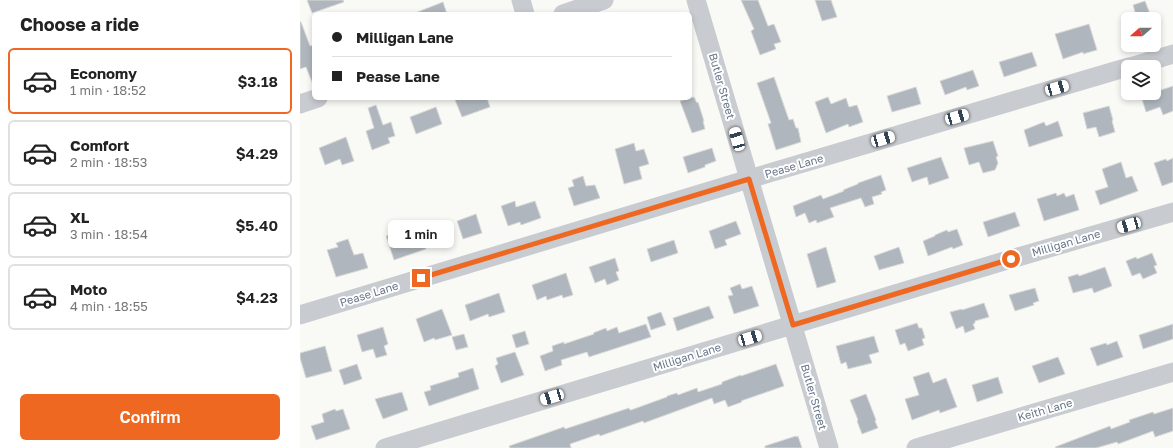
<!DOCTYPE html>
<html lang="en">
<head>
<meta charset="utf-8">
<style>
  body { margin:0; font-family:"Golos Text",sans-serif; background:#f6f6f6; color:#222; height:100vh; display:flex; flex-direction:column; font-size:15px; white-space:nowrap }
  * { box-sizing:border-box; margin:0 }
  p { font-size:13px; color:#767676 }
  .icon { flex:none; width:22px; height:22px; fill:none; stroke:currentColor; stroke-width:2; stroke-linecap:round; stroke-linejoin:round }
  .map { position:relative; flex:1; overflow:hidden }
  .details { display:flex; flex-direction:column; background:#fff; width:300px }
  .details>* { flex:none }
  .guide { position:absolute; left:12px; top:12px; width:380px; height:88px; border-radius:6px; box-shadow:0 2px 6px #0003; display:grid; align-content:center; height:88px; padding:0 20px; background:#fff }
  .needle { width:26px; rotate:249deg }
  .tools { position:absolute; left:821px; top:12px; display:grid; gap:8px }
  .tools a { display:grid; place-items:center; width:40px; height:40px; border-radius:6px; background:#fff; box-shadow:0 2px 6px #0003; font-size:20px }
  .end { position:absolute; width:18px; height:18px; margin:-9px; border:5px solid #ee6821; background:#fff; box-shadow:0 0 0 2px #fff }
  .from { border-radius:50% }
  .bubble { position:absolute; height:28px; border-radius:6px; background:#fff; box-shadow:0 2px 6px #0003; font-size:13px; font-weight:600; line-height:28px; text-align:center }
  .car { position:absolute; width:12px; height:24px; margin:-12px -6px; border-radius:5px; box-shadow:0 0 3px 1px #0007; background:linear-gradient(#fff 24%,#345 0 40%,#fff 0 76%,#345 0 86%,#fff 0) }
  .guide b { display:flex; align-items:center; gap:14px; height:38px; font-size:15px }
  .guide b+b { border-top:1px solid #e0e0e0 }
  .guide i { width:10px; height:10px; background:#222 }
  ul { padding:0; list-style:none }
  li { display:flex; align-items:center; gap:12px; height:66px; margin:0 8px 6px; padding:0 12px; border:2px solid #e0e0e0; border-radius:6px }
  li div { flex:1 }
  li b { display:block; font-size:15px }
  li em { font-style:normal; font-weight:600 }
  li.on { border-color:#ee6821 }
  li>.icon { width:36px; height:36px; stroke-width:1.5 }
  h2 { padding:0 20px; font-size:18px; line-height:48px }
  .button { display:flex; gap:8px; margin-top:auto; padding:8px 20px }
  .button a { flex:1; height:46px; border-radius:6px; background:#ee6821; color:#fff; font-size:16px; font-weight:600; line-height:46px; text-align:center }
  main { display:flex; flex:1; min-height:0 }
  .map>svg:first-child { display:block }
  .building { fill:#afb6bd; stroke:#dadbd8 }
  .lines { fill:none; stroke-linecap:round; stroke-linejoin:round }
  .minor { stroke:#c8cbcf; stroke-width:19 }
  .route { stroke:#ee6821; stroke-width:5 }
  .labels { text-anchor:middle; stroke-width:4; stroke-linejoin:round; paint-order:stroke }
  .street-label { font-size:11px; fill:#667589; stroke:#fff }
</style>
</head>
<body>
<main>
<section class="details">
<h2>Choose a ride</h2>
<ul>
<li class="on"><svg class="icon" aria-label="car" viewBox="0 0 24 24"><path d="M5 17H2v-5l4-1 3-4h7l3 4 3 1v5h-3M9 17h6M6 11h13"/><circle cx="7" cy="17" r="2"/><circle cx="17" cy="17" r="2"/></svg><div><b>Economy</b><p>1 min · 18:52</p></div><em>$3.18</em></li>
<li><svg class="icon" aria-label="car" viewBox="0 0 24 24"><path d="M5 17H2v-5l4-1 3-4h7l3 4 3 1v5h-3M9 17h6M6 11h13"/><circle cx="7" cy="17" r="2"/><circle cx="17" cy="17" r="2"/></svg><div><b>Comfort</b><p>2 min · 18:53</p></div><em>$4.29</em></li>
<li><svg class="icon" aria-label="car" viewBox="0 0 24 24"><path d="M5 17H2v-5l4-1 3-4h7l3 4 3 1v5h-3M9 17h6M6 11h13"/><circle cx="7" cy="17" r="2"/><circle cx="17" cy="17" r="2"/></svg><div><b>XL</b><p>3 min · 18:54</p></div><em>$5.40</em></li>
<li><svg class="icon" aria-label="car" viewBox="0 0 24 24"><path d="M5 17H2v-5l4-1 3-4h7l3 4 3 1v5h-3M9 17h6M6 11h13"/><circle cx="7" cy="17" r="2"/><circle cx="17" cy="17" r="2"/></svg><div><b>Moto</b><p>4 min · 18:55</p></div><em>$4.23</em></li>
</ul>
<div class="button"><a>Confirm</a></div>
</section>
<div class="map">
<svg width="873" height="448" viewBox="0 0 873 448">
  <rect width="100%" height="100%" fill="#f9f9f6"/>
  <!-- building -->
  <g class="building">
    <polygon points="7,0 43,0 44,2 12,13"/>
    <polygon points="441,0 458,0 468,26 474,24 481,42 474,44 476,49 460,55 451,31 454,29"/>
    <polygon points="515,0 531,0 537,17 522,21"/>
    <polygon points="845,1 852,19 837,19 833,5"/>
    <polygon points="143,2 147,14 115,14 115,13"/>
    <polygon points="0,22 1,22 10,46 14,45 14,87 6,67 0,69"/>
    <polygon points="789,24 797,50 783,54 783,52 763,59 755,34"/>
    <polygon points="732,52 737,66 704,77 699,62"/>
    <polygon points="673,70 679,86 667,90 666,87 645,95 640,81"/>
    <polygon points="474,77 489,120 493,119 496,128 498,128 501,142 476,150 468,124 471,123 457,83"/>
    <polygon points="873,86 873,111 863,115 860,107 846,112 841,96 848,93 854,93 854,91 855,92"/>
    <polygon points="616,87 621,104 592,112 587,96"/>
    <polygon points="394,97 397,103 398,102 404,121 403,121 405,129 392,133 380,101"/>
    <polygon points="528,97 531,104 546,98 549,107 557,105 563,122 549,127 548,124 526,133 515,102"/>
    <polygon points="162,98 187,98 190,107 162,117 155,100"/>
    <polygon points="76,105 83,125 91,122 95,136 88,138 90,143 72,150 66,131 74,128 68,108"/>
    <polygon points="809,106 813,120 812,121 815,132 799,137 796,127 787,129 783,113"/>
    <polygon points="136,107 142,124 116,134 110,117"/>
    <polygon points="758,121 763,136 729,147 724,130 744,122 746,126"/>
    <polygon points="46,137 54,161 42,165 40,159 25,165 19,148"/>
    <polygon points="693,141 698,156 696,157 698,163 695,170 683,173 679,162 669,165 664,148"/>
    <polygon points="334,143 336,151 344,149 349,164 339,167 342,179 324,184 315,149"/>
    <polygon points="412,148 416,161 405,165 405,167 388,173 383,157"/>
    <polygon points="641,157 649,178 629,185 627,177 612,182 607,168"/>
    <polygon points="873,158 873,182 862,186 854,163 866,159 867,161"/>
    <polygon points="821,162 826,178 832,176 838,191 800,205 795,191 808,187 802,169"/>
    <polygon points="581,175 586,190 581,192 582,194 572,197 574,204 565,207 561,198 530,208 534,217 517,223 516,220 509,223 505,213 496,217 493,206 521,195 523,199 544,191 543,190 558,184 558,183"/>
    <polygon points="283,176 286,186 295,185 300,198 274,206 268,188 274,186 272,180"/>
    <polygon points="756,193 757,196 764,193 766,197 774,194 779,210 744,221 737,199"/>
    <polygon points="215,201 216,207 235,201 241,218 221,225 220,222 208,226 201,206"/>
    <polygon points="715,212 720,226 688,237 683,222"/>
    <polygon points="176,214 182,233 163,239 157,221"/>
    <polygon points="436,221 441,234 425,240 427,245 415,249 409,231"/>
    <polygon points="119,225 126,249 94,260 86,236"/>
    <polygon points="657,229 663,245 653,249 652,247 628,256 623,241 635,236 635,235 647,230 648,232"/>
    <polygon points="48,239 54,255 63,253 68,268 36,277 27,250 38,247 36,243"/>
    <polygon points="374,240 378,253 351,262 347,249"/>
    <polygon points="526,247 536,282 517,288 507,254"/>
    <polygon points="599,247 604,263 579,270 574,256"/>
    <polygon points="852,253 857,265 854,266 857,273 843,279 840,273 832,276 826,261 836,257 837,259"/>
    <polygon points="315,258 319,271 316,272 319,280 307,285 305,279 295,283 289,267"/>
    <polygon points="805,267 812,286 794,293 792,288 773,293 768,277 778,274 779,276"/>
    <polygon points="266,273 273,295 263,298 262,295 247,300 246,296 237,300 232,285"/>
    <polygon points="440,284 442,289 452,286 459,306 434,314 428,296 433,295 430,288"/>
    <polygon points="735,288 739,301 733,303 734,305 715,311 709,295"/>
    <polygon points="199,293 205,312 189,317 188,314 170,321 165,305"/>
    <polygon points="684,303 689,317 675,321 675,323 673,324 675,329 665,333 663,326 656,329 650,312 662,309 662,310"/>
    <polygon points="409,306 414,318 377,331 373,318"/>
    <polygon points="142,309 152,335 135,340 134,338 124,342 116,319"/>
    <polygon points="361,312 366,325 351,330 347,317"/>
    <polygon points="617,323 619,328 622,328 625,338 622,339 624,345 608,351 605,343 600,345 595,330"/>
    <polygon points="346,324 351,337 289,357 287,352 261,360 262,365 245,371 240,356 253,351 252,346 264,342 264,344 294,334 293,333 306,328 307,331 317,327 319,333"/>
    <polygon points="873,324 873,339 843,349 839,335"/>
    <polygon points="83,327 88,344 84,346 87,355 76,358 73,349 62,352 57,335"/>
    <polygon points="225,331 229,344 216,348 212,335"/>
    <polygon points="164,334 168,347 156,350 152,337"/>
    <polygon points="574,336 579,352 569,355 572,363 548,369 546,362 541,364 536,346"/>
    <polygon points="817,341 823,357 797,366 790,348 806,343 807,345"/>
    <polygon points="25,346 32,371 6,378 0,358 0,353"/>
    <polygon points="215,352 224,375 201,383 195,366 198,364 196,358"/>
    <polygon points="758,357 765,374 739,383 732,366"/>
    <polygon points="57,364 62,379 44,385 39,370"/>
    <polygon points="476,364 484,386 441,401 442,402 428,407 425,400 414,404 412,398 344,423 343,421 300,436 299,434 270,444 271,448 210,448 209,446 264,427 265,429 329,408 330,410 331,410 367,397 367,396 377,393 378,395 397,388 398,392 422,384 422,382 441,375 441,376"/>
    <polygon points="173,368 179,389 129,406 124,392 131,390 130,386 159,377 158,373"/>
    <polygon points="629,372 633,383 646,378 657,407 640,413 639,410 612,420 605,399 619,395 613,377"/>
    <polygon points="698,377 703,393 677,402 672,385"/>
    <polygon points="102,392 108,410 83,419 75,399"/>
    <polygon points="566,394 576,420 575,421 578,428 562,434 557,421 558,420 550,400"/>
    <polygon points="873,408 873,431 855,437 853,431 818,444 817,442 796,448 756,448 755,447 810,426 811,429 830,422 829,420 853,412 854,414"/>
    <polygon points="35,409 36,411 43,409 50,429 16,440 11,426 24,422 22,414"/>
    <polygon points="496,436 496,437 498,436 502,448 465,448 465,446"/>
  </g>
  <g class="lines">
    <!-- minor -->
    <g class="minor">
      <polyline points="221,0 225,14"/>
      <polyline points="396,0 529,448"/>
      <polyline points="263,14 304,0"/>
      <polyline points="830,67 873,54"/>
      <polyline points="0,104 18,98"/>
      <polyline points="0,315 439,182 828,67"/>
      <polyline points="85,448 711,259 873,212"/>
      <polyline points="616,448 873,372"/>
    </g>
  </g>
  <g class="lines">
    <!-- route -->
    <polyline class="route" points="121,278 449,179 493,325 711,259"/>
  </g>
  <g class="labels">
    <!-- street labels -->
    <g class="street-label">
      <text transform="translate(422 86) rotate(74)" y="4">Butler Street</text>
      <text transform="translate(494 166) rotate(-16)" y="4">Pease Lane</text>
      <text transform="translate(766 243) rotate(-16)" y="4">Milligan Lane</text>
      <text transform="translate(69 294) rotate(-17)" y="4">Pease Lane</text>
      <text transform="translate(387 357) rotate(-17)" y="4">Milligan Lane</text>
      <text transform="translate(514 397) rotate(74)" y="4">Butler Street</text>
      <text transform="translate(745 410) rotate(-16)" y="4">Keith Lane</text>
    </g>
  </g>
</svg>
<div class="tools">
<a><svg class="needle" viewBox="-14 -14 28 28"><path d="M0-13l5 13h-10z" fill="#e53935"/><path d="M0 13l5-13h-10z" fill="#767676"/></svg></a>
<a><svg class="icon" aria-label="layers" viewBox="0 0 24 24"><path d="M12 4l9 5-9 5-9-5zM3 14l9 5 9-5"/></svg></a>
</div>
<i class="end from" style="left:711px;top:259px"></i>
<i class="end" style="left:121px;top:278px"></i>
<div class="bubble" style="left:88px;top:220px;width:66px">1 min</div>
<i class="car" style="left:757px;top:88px;rotate:74deg"></i>
<i class="car" style="left:657px;top:117px;rotate:74deg"></i>
<i class="car" style="left:437px;top:139px;rotate:344deg"></i>
<i class="car" style="left:583px;top:139px;rotate:74deg"></i>
<i class="car" style="left:829px;top:225px;rotate:254deg"></i>
<i class="car" style="left:450px;top:338px;rotate:73deg"></i>
<i class="car" style="left:252px;top:397px;rotate:253deg"></i>
<div class="guide">
<b><i class="from"></i>Milligan Lane</b>
<b><i></i>Pease Lane</b>
</div>
</div>
</main>
</body>
</html>
